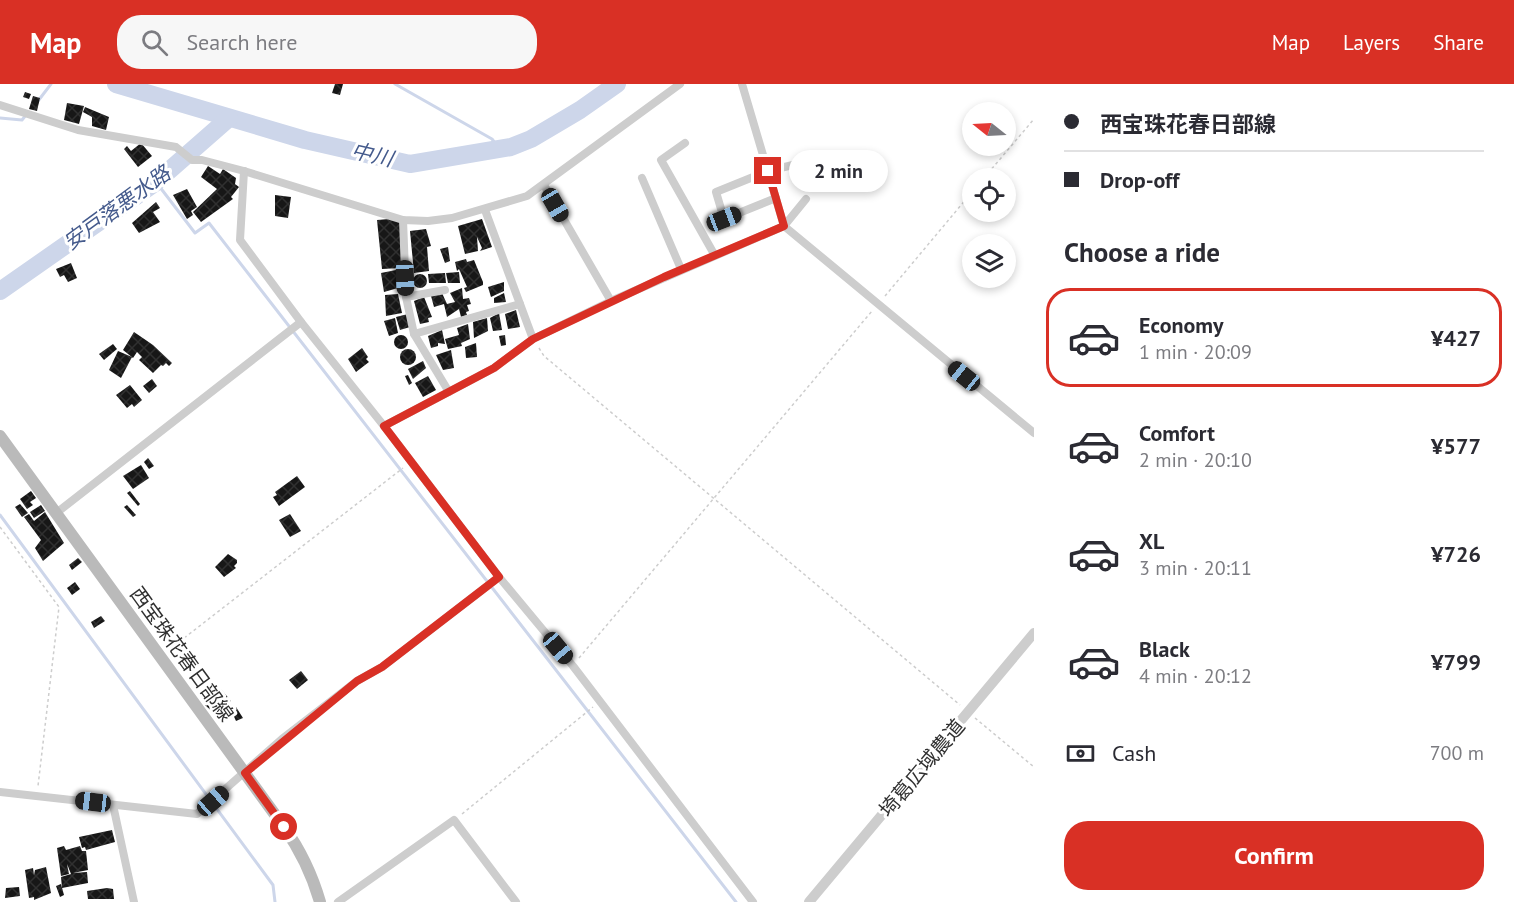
<!DOCTYPE html>
<html lang="en">
<head>
<meta charset="utf-8">
<style>
  body { margin:0; font-family:"PT Sans","Noto Sans JP",sans-serif; background:#f7f7f7; color:#2b2b33; height:100vh; display:flex; flex-direction:column; font-size:22px; white-space:nowrap }
  * { box-sizing:border-box; margin:0 }
  p { font-size:20px; color:#7c7c81 }
  .icon { flex:none; width:33px; height:33px; fill:none; stroke:currentColor; stroke-width:2; stroke-linecap:round; stroke-linejoin:round }
  .map { position:relative; flex:1; overflow:hidden }
  .details { display:flex; flex-direction:column; background:#fff; width:480px }
  .details>* { flex:none }
  .top-card { display:grid; align-content:center; height:132px; padding:0 30px; background:#fff }
  .needle { width:39px; rotate:288deg }
  .fabs { position:absolute; left:962px; top:18px; display:grid; gap:12px }
  .fabs a { display:grid; place-items:center; width:54px; height:54px; border-radius:50%; background:#fff; box-shadow:0 3px 9px #0003; font-size:30px }
  .end { position:absolute; width:27px; height:27px; margin:-14px; border:8px solid #d93025; background:#fff; box-shadow:0 0 0 3px #fff }
  .from { border-radius:50% }
  .bubble { position:absolute; height:42px; border-radius:21px; background:#fff; box-shadow:0 3px 9px #0003; font-size:20px; font-weight:700; line-height:42px; text-align:center }
  .car { position:absolute; width:18px; height:36px; margin:-18px -9px; border-radius:8px; box-shadow:0 0 4px 2px #0007; background:linear-gradient(#222 24%,#8ab4d8 0 40%,#222 0 76%,#8ab4d8 0 86%,#222 0) }
  .top-card b { display:flex; align-items:center; gap:21px; height:57px; font-size:22px }
  .top-card b+b { border-top:2px solid #e1e1e2 }
  .top-card i { width:15px; height:15px; background:#2b2b33 }
  ul { padding:0; list-style:none }
  li { display:flex; align-items:center; gap:18px; height:99px; margin:0 12px 9px; padding:0 18px; border:3px solid transparent; border-radius:24px }
  li div { flex:1 }
  li b { display:block; font-size:22px }
  li em { font-style:normal; font-weight:700 }
  li.active { border-color:#d93025 }
  li>.icon { width:54px; height:54px; stroke-width:1.5 }
  h2 { padding:0 30px; font-size:27px; line-height:72px }
  .pay { display:flex; align-items:center; gap:15px; height:66px; padding:0 30px; font-size:22px }
  .pay p { margin-inline-start:auto }
  .button { display:flex; gap:12px; margin-top:auto; padding:12px 30px }
  .button a { flex:1; height:69px; border-radius:24px; background:#d93025; color:#fff; font-size:24px; font-weight:700; line-height:69px; text-align:center }
  header { display:flex; align-items:center; gap:36px; box-sizing:border-box; height:84px; padding:0 30px; background:#d93025; color:#fff }
  header strong { font-size:28px }
  nav { display:flex; gap:33px; margin-inline-start:auto; font-size:21px }
  .search { width:420px; height:54px; background:#f7f7f7; display:flex; align-items:center; gap:15px; box-sizing:border-box; padding:0 21px; border-radius:24px; color:#7c7c81; font-size:22px }
  main { display:flex; flex:1; min-height:0 }
  .map>svg:first-child { display:block }
  .lines { fill:none; stroke-linecap:round; stroke-linejoin:round }
  .stream { stroke:#cdd6ea; stroke-width:3 }
  .river { stroke:#cdd6ea; stroke-width:18 }
  .building { fill:url(#building-cross-hatch) }
  .path { stroke:#cdcdcd; stroke-width:1.5; stroke-dasharray:3 3; stroke-linecap:butt }
  .minor { stroke:#cdcdcd; stroke-width:8 }
  .tertiary { stroke:#cdcdcd; stroke-width:10 }
  .secondary { stroke:#bababa; stroke-width:12 }
  .route { stroke:#d93025; stroke-width:8 }
  .labels { text-anchor:middle; stroke-width:6; stroke-linejoin:round; paint-order:stroke }
  .street-label { font-size:20px; fill:#303030; stroke:#fff }
  .water-label { font-size:21px; font-style:italic; fill:#445a8c; stroke:#fff }
</style>
</head>
<body>
<header>
<strong>Map</strong>
<div class="search"><svg class="icon" aria-label="search" viewBox="0 0 24 24"><circle cx="10" cy="10" r="6"/><path d="M15 15l6 6"/></svg>Search here</div>
<nav><a>Map</a><a>Layers</a><a>Share</a></nav>
</header>
<main>
<div class="map">
<svg width="1034" height="818" viewBox="0 0 1034 818">
  <defs>
    <pattern id="building-cross-hatch" width="8" height="8" patternUnits="userSpaceOnUse" patternTransform="scale(1.5)"><rect width="8" height="8" fill="#171717"/><path d="M0 0l8 8M0 8l8-8" fill="none" stroke="#303030"/></pattern>
  </defs>
  <rect width="100%" height="100%" fill="#fff"/>
  <g class="lines">
    <!-- stream -->
    <g class="stream">
      <polyline points="395,0 492,55 501,67"/>
      <polyline points="38,17 51,0"/>
      <polyline points="0,34 22,36 26,31"/>
      <polyline points="156,98 195,149 209,139 736,818"/>
      <polyline points="0,431 273,801 275,818"/>
    </g>
    <!-- river -->
    <g class="river">
      <polyline points="116,0 305,56 410,80 511,63 531,55 580,26 617,0"/>
      <polyline points="0,207 156,98 229,34"/>
    </g>
  </g>
  <!-- building -->
  <g class="building">
    <polygon points="335,0 343,0 340,11 332,9"/>
    <polygon points="25,8 31,10 29,15 23,13"/>
    <polygon points="33,12 40,14 37,27 29,25"/>
    <polygon points="67,19 84,22 79,40 64,36"/>
    <polygon points="85,23 109,33 106,46 92,42 92,33 83,28"/>
    <polygon points="141,59 152,72 138,83 124,65 127,62 131,67"/>
    <polygon points="208,82 220,90 223,85 236,94 235,100 239,103 231,113 233,115 201,138 193,128 217,105 201,93"/>
    <polygon points="187,105 197,123 191,127 193,131 187,135 173,111"/>
    <polygon points="275,111 291,113 288,134 275,132"/>
    <polygon points="156,118 160,124 153,128 160,138 139,149 132,139"/>
    <polygon points="389,135 397,136 401,140 401,184 382,185 377,136"/>
    <polygon points="482,135 492,163 480,167 482,164 477,153 478,167 465,170 458,142"/>
    <polygon points="426,145 431,162 427,163 429,187 414,189 410,147"/>
    <polygon points="448,163 450,177 445,179 440,165"/>
    <polygon points="466,175 467,178 474,176 483,198 483,201 466,208 464,204 467,203 459,185 457,187 455,178"/>
    <polygon points="71,179 77,194 68,198 64,191 60,193 56,185"/>
    <polygon points="396,186 398,204 384,208 381,189"/>
    <polygon points="459,188 460,199 448,199 446,189"/>
    <polygon points="445,189 446,199 429,199 428,190"/>
    <circle cx="420" cy="197" r="7"/>
    <polygon points="504,198 504,207 491,213 488,203"/>
    <polygon points="462,204 463,215 469,214 471,220 467,221 469,227 466,228 467,231 461,233 459,225 447,233 444,220 434,223 431,212 442,209 447,220 455,218 450,209"/>
    <polygon points="504,209 506,218 494,219 494,214"/>
    <polygon points="398,210 402,229 386,232 385,211"/>
    <polygon points="424,213 432,233 428,234 429,238 420,240 414,217"/>
    <polygon points="516,226 520,243 508,245 505,230"/>
    <polygon points="499,229 502,246 493,247 490,234"/>
    <polygon points="408,230 410,243 400,246 396,233"/>
    <polygon points="395,234 398,249 389,252 384,237"/>
    <polygon points="487,234 488,247 474,254 473,238"/>
    <polygon points="468,240 470,255 461,259 462,262 448,265 445,255 459,251 457,244"/>
    <polygon points="442,246 445,260 438,259 438,262 431,264 428,252"/>
    <polygon points="134,248 153,261 172,279 169,282 166,279 163,282 161,281 153,289 139,276 142,273 137,268 133,274 123,266"/>
    <circle cx="401" cy="258" r="7"/>
    <polygon points="505,251 506,261 501,262 499,252"/>
    <polygon points="476,259 477,273 466,274 465,263"/>
    <polygon points="113,260 117,265 104,276 99,270"/>
    <polygon points="362,264 368,273 366,275 369,278 356,288 348,275"/>
    <circle cx="408" cy="273" r="8"/>
    <polygon points="451,266 454,284 443,286 436,271"/>
    <polygon points="118,267 132,273 121,294 109,286"/>
    <polygon points="423,277 426,284 413,295 408,285"/>
    <polygon points="408,291 412,299 409,301 405,292"/>
    <polygon points="428,292 436,306 423,313 415,299"/>
    <polygon points="152,295 157,302 149,309 143,302"/>
    <polygon points="130,301 142,316 134,323 132,320 127,324 116,311"/>
    <polygon points="148,374 154,382 149,385 144,378"/>
    <polygon points="141,381 149,394 133,405 123,392"/>
    <polygon points="297,392 305,403 279,422 273,413 277,411 275,408"/>
    <polygon points="31,407 36,414 30,418 33,421 27,425 20,415"/>
    <polygon points="130,407 140,420 138,422 127,409"/>
    <polygon points="20,420 28,429 22,433 15,423"/>
    <polygon points="41,421 45,427 34,434 30,428"/>
    <polygon points="127,421 136,431 133,433 124,423"/>
    <polygon points="45,428 64,459 43,477 35,464 41,456 24,433 29,430 34,437"/>
    <polygon points="290,430 301,447 290,453 279,436"/>
    <polygon points="228,470 237,476 237,479 234,482 236,484 224,493 215,483"/>
    <polygon points="78,474 82,478 72,486 69,481"/>
    <polygon points="75,498 80,505 72,511 67,504"/>
    <polygon points="101,532 105,537 94,544 91,538"/>
    <polygon points="301,587 308,596 297,605 289,596"/>
    <polygon points="220,604 231,617 216,631 205,621"/>
    <polygon points="236,623 243,634 236,637 231,626"/>
    <polygon points="112,746 115,758 86,766 85,763 82,764 79,753"/>
    <polygon points="64,762 66,766 80,762 82,767 86,767 88,786 73,789 87,788 88,799 62,804 61,793 71,790 67,780 69,790 61,792 57,764"/>
    <polygon points="46,783 51,809 34,816 34,813 29,814 25,786 33,784 34,791 35,786"/>
    <polygon points="61,800 64,811 60,813 56,802"/>
    <polygon points="19,803 20,812 5,814 6,804"/>
    <polygon points="107,804 113,805 114,815 88,815 87,807"/>
  </g>
  <g class="lines">
    <!-- path -->
    <g class="path">
      <polyline points="984,94 1034,35"/>
      <polyline points="885,212 972,108"/>
      <polyline points="539,264 544,272 960,621"/>
      <polyline points="0,443 59,523 38,702"/>
      <polyline points="170,565 403,384"/>
      <polyline points="579,574 872,227"/>
      <polyline points="975,634 1034,683"/>
      <polyline points="462,730 593,623"/>
    </g>
    <!-- minor -->
    <g class="minor">
      <polyline points="742,0 784,142 1034,349"/>
      <polyline points="0,21 78,46 176,63 192,76 202,76 244,87 403,136 428,137 452,134 527,112 680,0"/>
      <polyline points="685,59 661,76 714,170"/>
      <polyline points="244,87 240,156 301,238 384,342 499,493 573,582 753,818"/>
      <polyline points="642,94 681,185"/>
      <polyline points="544,101 611,217"/>
      <polyline points="776,114 724,135 716,108 768,87 801,79"/>
      <polyline points="485,126 533,255"/>
      <polyline points="403,136 406,213 414,250 449,308"/>
      <polyline points="406,213 445,206"/>
      <polyline points="414,250 520,220"/>
      <polyline points="384,342 494,284 533,255 611,217 784,142 806,115"/>
      <polyline points="55,430 301,238"/>
      <polyline points="0,708 197,730 282,655 357,597 382,583 499,493"/>
      <polyline points="113,721 134,818"/>
      <polyline points="338,818 454,736 516,818"/>
    </g>
    <!-- tertiary -->
    <polyline class="tertiary" points="809,818 1034,549"/>
    <!-- secondary -->
    <path class="secondary" d="M0 352 284 743C301 767 312 790 320 818"/>
  </g>
  <g class="lines">
    <!-- route -->
    <polyline class="route" points="284,743 245,689 357,597 382,583 499,493 384,342 494,284 533,255 664,193 784,142 768,87"/>
  </g>
  <g class="labels">
    <!-- street labels -->
    <g class="street-label">
      <text transform="translate(182 570) rotate(54)" y="7">西宝珠花春日部線</text>
      <text transform="translate(922 684) rotate(-50)" y="7">埼葛広域農道</text>
    </g>
    <!-- water labels -->
    <g class="water-label">
      <text transform="translate(372 71) rotate(13)" y="7">中川</text>
      <text transform="translate(117 124) rotate(-36)" y="7">安戸落悪水路</text>
    </g>
  </g>
</svg>
<div class="fabs">
<a><svg class="needle" viewBox="-14 -14 28 28"><path d="M0-13l5 13h-10z" fill="#e53935"/><path d="M0 13l5-13h-10z" fill="#7c7c81"/></svg></a>
<a><svg class="icon" aria-label="locate" viewBox="0 0 24 24"><circle cx="12" cy="12" r="6"/><path d="M12 2v4M12 18v4M2 12h4M18 12h4"/></svg></a>
<a><svg class="icon" aria-label="layers" viewBox="0 0 24 24"><path d="M12 4l9 5-9 5-9-5zM3 14l9 5 9-5"/></svg></a>
</div>
<i class="end from" style="left:284px;top:743px"></i>
<i class="end" style="left:768px;top:87px"></i>
<div class="bubble" style="left:789px;top:66px;width:99px">2 min</div>
<i class="car" style="left:555px;top:121px;rotate:150deg"></i>
<i class="car" style="left:724px;top:135px;rotate:69deg"></i>
<i class="car" style="left:405px;top:194px;rotate:178deg"></i>
<i class="car" style="left:964px;top:292px;rotate:309deg"></i>
<i class="car" style="left:558px;top:564px;rotate:140deg"></i>
<i class="car" style="left:213px;top:717px;rotate:49deg"></i>
<i class="car" style="left:93px;top:718px;rotate:277deg"></i>
</div>
<section class="details">
<div class="top-card">
<b><i class="from"></i>西宝珠花春日部線</b>
<b><i></i>Drop-off</b>
</div>
<h2>Choose a ride</h2>
<ul>
<li class="active"><svg class="icon" aria-label="car" viewBox="0 0 24 24"><path d="M5 17H2v-5l4-1 3-4h7l3 4 3 1v5h-3M9 17h6M6 11h13"/><circle cx="7" cy="17" r="2"/><circle cx="17" cy="17" r="2"/></svg><div><b>Economy</b><p>1 min · 20:09</p></div><em>¥427</em></li>
<li><svg class="icon" aria-label="car" viewBox="0 0 24 24"><path d="M5 17H2v-5l4-1 3-4h7l3 4 3 1v5h-3M9 17h6M6 11h13"/><circle cx="7" cy="17" r="2"/><circle cx="17" cy="17" r="2"/></svg><div><b>Comfort</b><p>2 min · 20:10</p></div><em>¥577</em></li>
<li><svg class="icon" aria-label="car" viewBox="0 0 24 24"><path d="M5 17H2v-5l4-1 3-4h7l3 4 3 1v5h-3M9 17h6M6 11h13"/><circle cx="7" cy="17" r="2"/><circle cx="17" cy="17" r="2"/></svg><div><b>XL</b><p>3 min · 20:11</p></div><em>¥726</em></li>
<li><svg class="icon" aria-label="car" viewBox="0 0 24 24"><path d="M5 17H2v-5l4-1 3-4h7l3 4 3 1v5h-3M9 17h6M6 11h13"/><circle cx="7" cy="17" r="2"/><circle cx="17" cy="17" r="2"/></svg><div><b>Black</b><p>4 min · 20:12</p></div><em>¥799</em></li>
</ul>
<div class="pay"><svg class="icon" aria-label="cash" viewBox="0 0 24 24"><path d="M3 7h18v10H3z"/><circle cx="12" cy="12" r="2"/></svg>Cash<p>700 m</p></div>
<div class="button"><a>Confirm</a></div>
</section>
</main>
</body>
</html>
